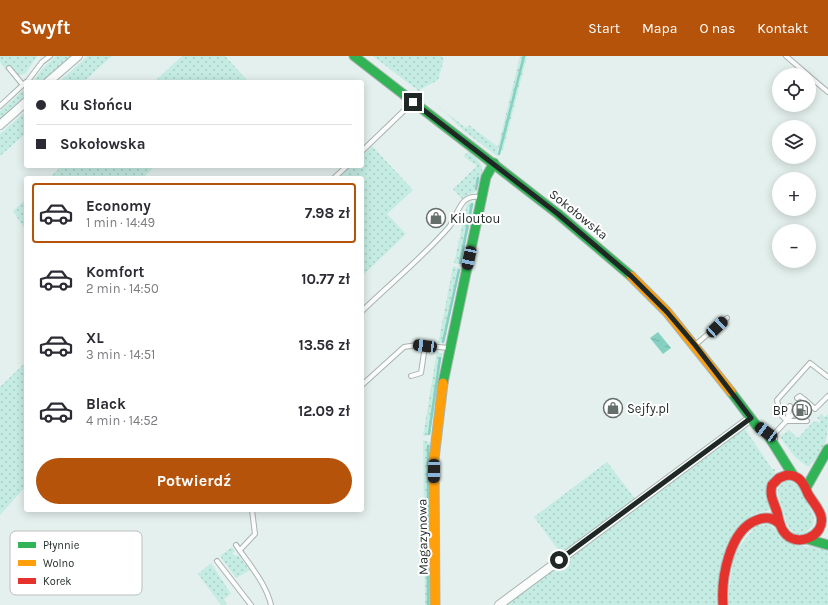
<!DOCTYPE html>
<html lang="pl">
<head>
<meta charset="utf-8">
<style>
  body { margin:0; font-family:Karla,sans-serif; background:#f2f2f3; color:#2b2b33; height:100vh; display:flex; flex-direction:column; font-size:15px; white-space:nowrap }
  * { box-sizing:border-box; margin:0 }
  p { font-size:13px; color:#7c7c81 }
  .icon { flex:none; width:22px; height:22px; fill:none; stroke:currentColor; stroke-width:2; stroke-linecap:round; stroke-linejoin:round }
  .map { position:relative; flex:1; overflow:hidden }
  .sheet { position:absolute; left:24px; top:120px; width:340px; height:336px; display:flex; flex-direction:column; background:#fff; border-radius:4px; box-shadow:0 2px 10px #0003 }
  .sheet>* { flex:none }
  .banner { position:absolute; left:24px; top:24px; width:340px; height:88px; border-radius:4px; box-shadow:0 2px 10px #0003; display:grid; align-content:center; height:88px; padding:0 12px; background:#fff }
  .buttons { position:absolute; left:772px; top:12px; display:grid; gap:8px }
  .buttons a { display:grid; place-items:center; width:44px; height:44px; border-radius:50%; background:#fff; box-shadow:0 2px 10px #0003; font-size:20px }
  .end { position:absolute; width:18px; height:18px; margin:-9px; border:5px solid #1f2825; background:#fff; box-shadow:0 0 0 2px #fff }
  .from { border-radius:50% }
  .car { position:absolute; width:12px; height:24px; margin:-12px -6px; border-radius:5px; box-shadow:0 0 3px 1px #0007; background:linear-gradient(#222 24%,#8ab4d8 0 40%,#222 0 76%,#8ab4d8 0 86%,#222 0) }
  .banner b { display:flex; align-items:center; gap:14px; height:38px; font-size:15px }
  .banner b+b { border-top:1px solid #e1e1e2 }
  .banner i { width:10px; height:10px; background:#2b2b33 }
  ul { padding:7px 0 0; list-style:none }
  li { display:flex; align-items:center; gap:12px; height:60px; margin:0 8px 6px; padding:0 4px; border:2px solid transparent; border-radius:4px }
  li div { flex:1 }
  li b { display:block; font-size:15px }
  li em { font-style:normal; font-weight:700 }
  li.current { border-color:#b45309 }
  li>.icon { width:36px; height:36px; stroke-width:1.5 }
  .button { display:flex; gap:8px; margin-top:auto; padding:8px 12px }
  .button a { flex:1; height:46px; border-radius:24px; background:#b45309; color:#fff; font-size:16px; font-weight:700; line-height:46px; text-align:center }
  header { display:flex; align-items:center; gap:24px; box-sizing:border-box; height:56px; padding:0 20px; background:#b45309; color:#fff }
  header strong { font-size:19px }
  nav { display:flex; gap:22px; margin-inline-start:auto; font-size:14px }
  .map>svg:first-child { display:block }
  .grass { fill:url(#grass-dots) }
  .water { fill:url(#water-ripples) }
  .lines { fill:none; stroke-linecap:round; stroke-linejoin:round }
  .stream { stroke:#85d0c0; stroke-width:2.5 }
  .lane-casing { stroke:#a9b3b0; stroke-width:6 }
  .street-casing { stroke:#a9b3b0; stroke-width:10 }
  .fast-casing { stroke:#a9b3b0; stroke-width:11 }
  .slow-casing { stroke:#a9b3b0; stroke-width:11 }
  .jam-casing { stroke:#a9b3b0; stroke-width:11 }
  .lane { stroke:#fbfdfc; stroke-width:4 }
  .street { stroke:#fbfdfc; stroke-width:8 }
  .fast { stroke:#30b455; stroke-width:9 }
  .slow { stroke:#ff9f0a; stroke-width:9 }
  .jam { stroke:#e5322d; stroke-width:9 }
  .route { stroke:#1f2825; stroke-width:5 }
  .labels { text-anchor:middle; stroke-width:4; stroke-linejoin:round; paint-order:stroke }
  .street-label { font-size:13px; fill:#1f2825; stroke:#fff }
  .poi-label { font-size:13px; fill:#1f2825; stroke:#fff; text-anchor:start }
  .key { fill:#fff; stroke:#bcbebe; stroke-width:1 }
  .key-label { font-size:11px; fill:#1f2825 }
</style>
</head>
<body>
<header>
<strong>Swyft</strong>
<nav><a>Start</a><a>Mapa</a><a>O nas</a><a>Kontakt</a></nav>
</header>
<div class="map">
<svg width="828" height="549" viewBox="0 0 828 549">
  <defs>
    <pattern id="grass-dots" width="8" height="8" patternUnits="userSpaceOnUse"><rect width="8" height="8" fill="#c4ece2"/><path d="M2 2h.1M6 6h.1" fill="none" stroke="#a8cac2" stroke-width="1.8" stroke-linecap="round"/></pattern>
    <pattern id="water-ripples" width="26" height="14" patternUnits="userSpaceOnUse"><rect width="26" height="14" fill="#85d0c0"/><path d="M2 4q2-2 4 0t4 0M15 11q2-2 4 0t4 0" fill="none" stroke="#72b3a5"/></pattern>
  </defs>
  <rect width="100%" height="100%" fill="#e4f0ed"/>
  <!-- grass -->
  <g class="grass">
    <polygon points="0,0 37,0 26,17 18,20 11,10 6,14 0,6"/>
    <polygon points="56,0 71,0 42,26 33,26 42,13"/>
    <polygon points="88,0 112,0 83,26 59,26"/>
    <polygon points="182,0 225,0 247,24 245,26 154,26"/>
    <polygon points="373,0 441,0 444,3 438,24 421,33 420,36"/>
    <polygon points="520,0 527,0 503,94 498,92 497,100 464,75 447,58 427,42 466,72 469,69 498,91"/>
    <polygon points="26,32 26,40 0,63 0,55"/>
    <polygon points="26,55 26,77 0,100 0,78"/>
    <polygon points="372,90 413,134 387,158 406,178 362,220 362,122 339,122 351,110 362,110 362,100"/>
    <path d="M469 96C487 111 483 113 477 135L467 139 462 143 453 133 477 110 463 100Z"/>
    <polygon points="62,110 155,110 143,122 49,122"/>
    <polygon points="26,143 26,175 13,155"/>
    <polygon points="470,146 474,148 462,206 460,208 454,207 467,148"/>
    <polygon points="453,210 460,213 445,285 438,288"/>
    <polygon points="437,295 442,298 430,378 426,380 423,380"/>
    <polygon points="26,306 26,430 0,459 0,331"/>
    <path d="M821 358 825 361 828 358C828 382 827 394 808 411L795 401 780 381 789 374 798 382 813 366 817 365 819 367 821 365 817 362Z"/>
    <polygon points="743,370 772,413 775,413 770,452 769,454 751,459 717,549 504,549"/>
    <polygon points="423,384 430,387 431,549 425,549"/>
    <polygon points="607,406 636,444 562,499 534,461"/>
    <path d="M789 425 794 427 799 431 814 460 813 470 804 478C787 480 787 465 782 452 779 441 772 428 789 425Z"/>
    <polygon points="769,468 795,490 819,491 828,494 828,549 727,549 734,497 756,470"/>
    <polygon points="232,491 235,495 232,497 235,500 238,499 250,514 236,522 220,500"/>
    <polygon points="211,507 231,538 224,543 227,549 221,549 198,518"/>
  </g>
  <!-- water -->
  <polygon class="water" points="658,276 671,292 663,298 650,282"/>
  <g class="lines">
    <!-- stream -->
    <g class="stream">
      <polyline points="499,98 524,0"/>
      <polyline points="476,133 478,122"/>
      <polyline points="460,207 472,148"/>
      <polyline points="443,286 459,214"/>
      <polyline points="429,378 440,302"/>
      <polyline points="428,549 428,390"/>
    </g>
    <!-- lane casing -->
    <g class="lane-casing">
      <g id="lane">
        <polyline points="786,0 808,19"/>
        <polyline points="9,12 23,29"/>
        <polyline points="809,20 828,36"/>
        <polyline points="27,26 42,6 50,0"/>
        <polyline points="0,50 26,26"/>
        <polyline points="362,95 413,46"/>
        <polyline points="334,122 347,110"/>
        <path d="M362 255C391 227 423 201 449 171 458 160 459 138 479 141"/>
        <polyline points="695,289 727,262"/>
        <polyline points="411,320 421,317 425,290"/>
        <polyline points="362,329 404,291 417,289 449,292"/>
        <polyline points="797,342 800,340 805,344"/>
        <polyline points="803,347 805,344 815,353 828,340"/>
        <polyline points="790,350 787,365 797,365 802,360"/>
        <polyline points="787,365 780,358 777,344 810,307 828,321"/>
        <polyline points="797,365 807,365"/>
        <polyline points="775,384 775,377 796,355"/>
        <path d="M236 489C248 507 266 527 271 549"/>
        <polyline points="240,494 255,478 252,454"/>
        <polyline points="217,505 251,549"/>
      </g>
    </g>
    <!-- street casing -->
    <g class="street-casing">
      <g id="street">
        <polyline points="48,26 78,0"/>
        <polyline points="0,69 26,46"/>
        <polyline points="499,549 751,362"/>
      </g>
    </g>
    <!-- fast casing -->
    <g class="fast-casing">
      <g id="fast">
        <polyline points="354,0 558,158 631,220"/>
        <polyline points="443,327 486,121 494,107"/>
        <polyline points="731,336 756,369 766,376 793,419"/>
        <polyline points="806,432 828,393"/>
        <polyline points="807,483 828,489"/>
      </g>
    </g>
    <!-- slow casing -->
    <g class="slow-casing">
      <g id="slow">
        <polyline points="631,220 667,256 731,336"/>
        <polyline points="435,549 434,403 443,327"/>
      </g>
    </g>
    <!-- jam casing -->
    <g class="jam-casing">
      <g id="jam">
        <path d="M787 419C800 419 804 428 808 438 812 445 819 452 821 460 826 480 796 493 784 476 779 470 779 463 777 456 774 446 769 440 772 429L779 422Z"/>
        <path d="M723 549C721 523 729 474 757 464 767 460 773 462 780 468"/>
      </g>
    </g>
    <!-- lane -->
    <use href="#lane" class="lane"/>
    <!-- street -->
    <use href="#street" class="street"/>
    <!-- fast -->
    <use href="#fast" class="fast"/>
    <!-- slow -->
    <use href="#slow" class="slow"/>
    <!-- jam -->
    <use href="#jam" class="jam"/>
  </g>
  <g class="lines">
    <!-- route -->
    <polyline class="route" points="413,46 558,158 631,220 667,256 695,289 751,362 559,504"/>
  </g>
  <!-- icons -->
  <defs>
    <g id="shop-ring" transform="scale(1)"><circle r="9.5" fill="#fff" stroke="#646e6b" stroke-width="1.5"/><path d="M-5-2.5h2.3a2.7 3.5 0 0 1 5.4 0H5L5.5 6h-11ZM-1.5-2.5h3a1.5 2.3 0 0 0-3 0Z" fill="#646e6b"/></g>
    <g id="fuel-ring" transform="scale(1)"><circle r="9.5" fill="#fff" stroke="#646e6b" stroke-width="1.5"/><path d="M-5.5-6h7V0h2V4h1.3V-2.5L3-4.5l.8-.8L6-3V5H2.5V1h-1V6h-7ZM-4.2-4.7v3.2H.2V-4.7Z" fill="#646e6b"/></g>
  </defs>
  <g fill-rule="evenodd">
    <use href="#shop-ring" x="436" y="162"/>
    <use href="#shop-ring" x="613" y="352"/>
    <use href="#fuel-ring" x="802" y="354"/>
  </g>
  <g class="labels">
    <!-- street labels -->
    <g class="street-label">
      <text transform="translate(579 158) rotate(39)" y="5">Sokołowska</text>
      <text transform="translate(422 481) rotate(-91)" y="5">Magazynowa</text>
    </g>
    <!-- poi labels -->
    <g class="poi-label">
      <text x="450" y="167">Kiloutou</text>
      <text x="627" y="357">Sejfy.pl</text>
      <text x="788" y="359" text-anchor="end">BP</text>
    </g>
  </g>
  <!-- legend -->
  <rect x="10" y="475" width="132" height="64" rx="6" class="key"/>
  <rect x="18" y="486" width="18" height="6" fill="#30b455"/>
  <rect x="18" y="504" width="18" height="6" fill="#ff9f0a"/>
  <rect x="18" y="522" width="18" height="6" fill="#e5322d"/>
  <g class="key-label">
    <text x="43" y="493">Płynnie</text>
    <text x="43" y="511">Wolno</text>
    <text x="43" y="529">Korek</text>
  </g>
</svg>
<div class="buttons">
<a><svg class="icon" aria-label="locate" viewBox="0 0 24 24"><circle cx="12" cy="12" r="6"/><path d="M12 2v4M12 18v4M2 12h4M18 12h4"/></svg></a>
<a><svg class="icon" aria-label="layers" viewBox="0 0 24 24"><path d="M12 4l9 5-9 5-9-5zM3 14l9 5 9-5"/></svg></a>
<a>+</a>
<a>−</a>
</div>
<i class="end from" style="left:559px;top:504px"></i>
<i class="end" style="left:413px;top:46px"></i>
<i class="car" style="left:469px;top:202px;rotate:192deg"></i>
<i class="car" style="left:717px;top:271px;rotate:47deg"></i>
<i class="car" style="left:425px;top:290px;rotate:277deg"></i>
<i class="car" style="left:766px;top:376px;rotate:306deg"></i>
<i class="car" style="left:434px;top:415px;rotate:181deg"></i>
<div class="banner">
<b><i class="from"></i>Ku Słońcu</b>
<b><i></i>Sokołowska</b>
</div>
<section class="sheet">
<ul>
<li class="current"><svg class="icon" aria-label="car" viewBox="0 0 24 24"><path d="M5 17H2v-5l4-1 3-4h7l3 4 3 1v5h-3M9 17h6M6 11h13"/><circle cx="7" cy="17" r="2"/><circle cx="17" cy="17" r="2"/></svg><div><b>Economy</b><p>1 min · 14:49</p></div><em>7.98 zł</em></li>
<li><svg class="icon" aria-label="car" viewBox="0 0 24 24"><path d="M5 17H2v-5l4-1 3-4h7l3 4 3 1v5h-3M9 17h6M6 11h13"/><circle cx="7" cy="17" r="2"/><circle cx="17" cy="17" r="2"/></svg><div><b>Komfort</b><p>2 min · 14:50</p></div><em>10.77 zł</em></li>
<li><svg class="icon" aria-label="car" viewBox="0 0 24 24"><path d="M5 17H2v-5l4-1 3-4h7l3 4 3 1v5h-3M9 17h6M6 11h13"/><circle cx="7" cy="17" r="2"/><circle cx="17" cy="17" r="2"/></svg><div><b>XL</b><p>3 min · 14:51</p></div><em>13.56 zł</em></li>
<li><svg class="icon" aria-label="car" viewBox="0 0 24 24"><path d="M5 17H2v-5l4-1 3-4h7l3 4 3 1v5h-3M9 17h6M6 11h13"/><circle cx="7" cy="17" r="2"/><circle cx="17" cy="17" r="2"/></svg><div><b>Black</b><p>4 min · 14:52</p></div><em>12.09 zł</em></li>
</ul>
<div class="button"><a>Potwierdź</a></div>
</section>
</div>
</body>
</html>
